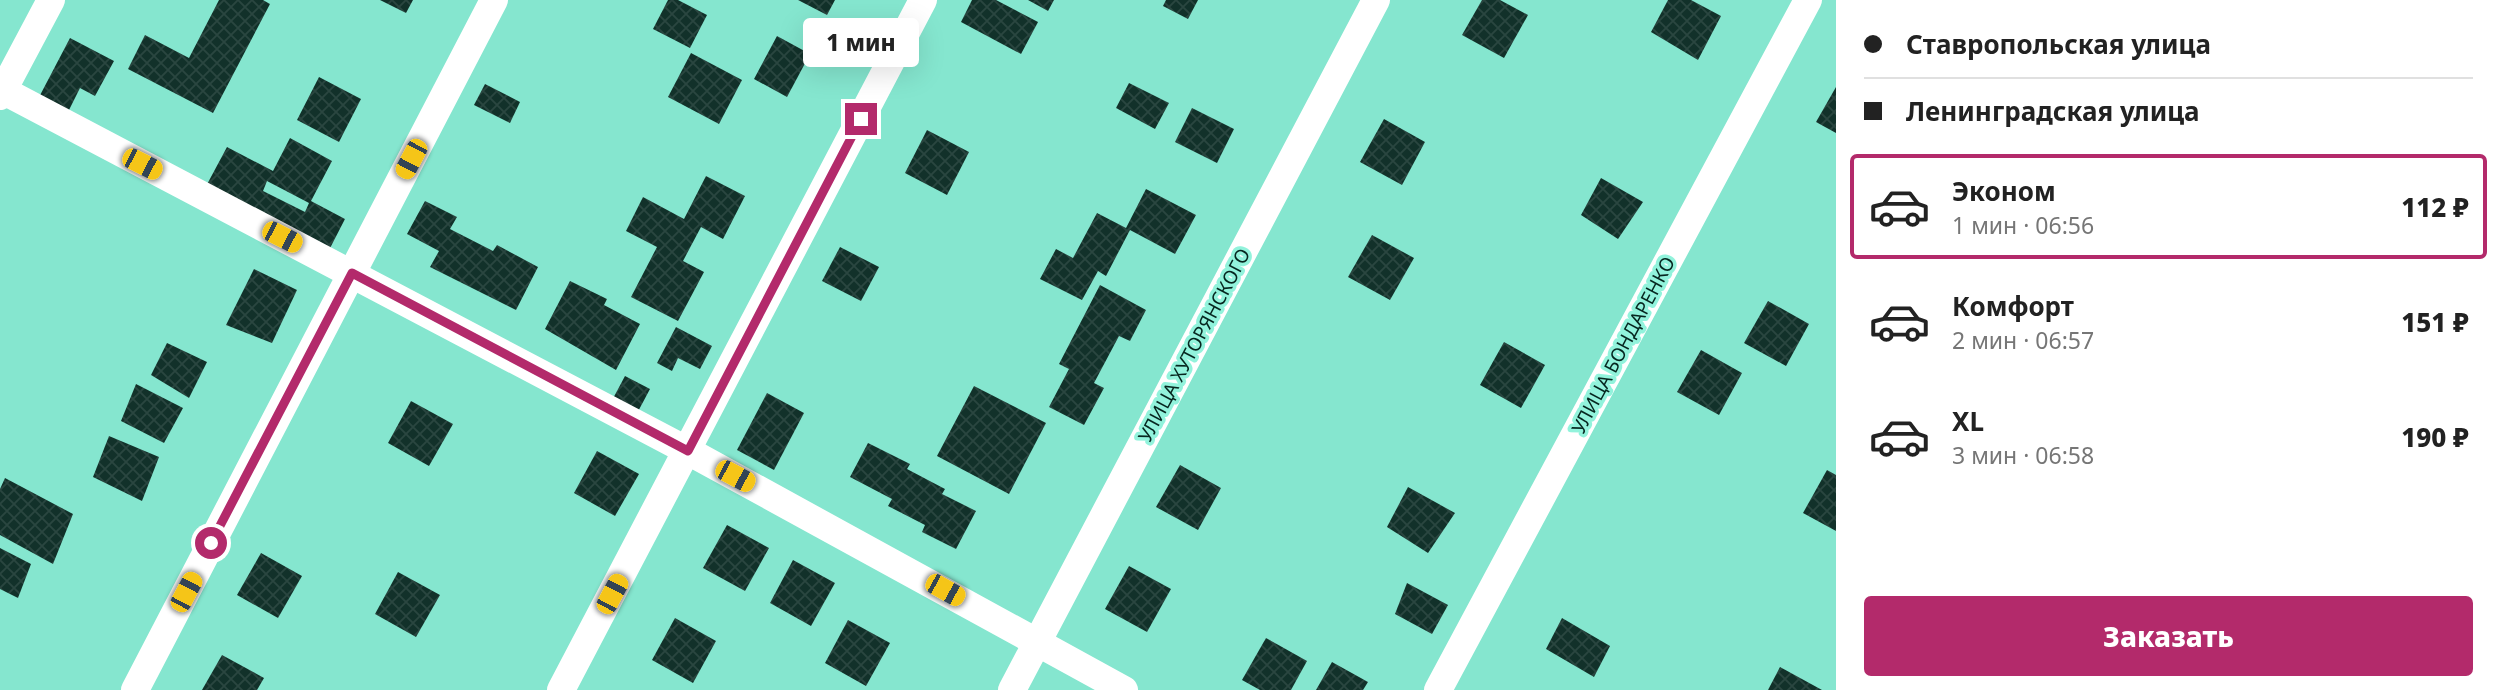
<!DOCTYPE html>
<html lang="ru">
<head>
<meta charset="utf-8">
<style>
  body { margin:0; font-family:"Noto Sans",sans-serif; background:#f6f6f6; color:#222; height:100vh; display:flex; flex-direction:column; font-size:26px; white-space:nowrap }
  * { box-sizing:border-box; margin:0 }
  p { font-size:23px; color:#767676 }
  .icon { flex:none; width:38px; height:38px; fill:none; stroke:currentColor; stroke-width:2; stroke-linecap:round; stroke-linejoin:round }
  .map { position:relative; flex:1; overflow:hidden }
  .side { display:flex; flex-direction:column; background:#fff; width:665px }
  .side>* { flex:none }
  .top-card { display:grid; align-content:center; height:154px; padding:0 28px; background:#fff }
  .end { position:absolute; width:32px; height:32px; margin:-16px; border:9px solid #b32a6b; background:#fff; box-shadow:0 0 0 4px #fff }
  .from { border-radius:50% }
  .bubble { position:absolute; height:49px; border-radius:7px; background:#fff; box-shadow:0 7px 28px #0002; font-size:23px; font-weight:800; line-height:49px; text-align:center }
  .car { position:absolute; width:21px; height:42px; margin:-21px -10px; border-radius:9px; box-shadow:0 0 5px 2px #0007; background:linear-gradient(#f5c518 24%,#345 0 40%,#f5c518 0 76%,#345 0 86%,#f5c518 0) }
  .top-card b { display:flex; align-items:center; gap:24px; height:66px; font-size:26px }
  .top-card b+b { border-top:2px solid #e0e0e0 }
  .top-card i { width:18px; height:18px; background:#222 }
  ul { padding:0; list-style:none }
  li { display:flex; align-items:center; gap:21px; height:105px; margin:0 14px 10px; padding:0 14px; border:4px solid transparent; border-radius:7px }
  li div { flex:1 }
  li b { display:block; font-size:26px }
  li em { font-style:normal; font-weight:800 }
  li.selected { border-color:#b32a6b }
  li>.icon { width:63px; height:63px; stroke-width:1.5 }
  .primary-button { display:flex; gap:14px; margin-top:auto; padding:14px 28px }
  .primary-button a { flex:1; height:80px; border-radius:7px; background:#b32a6b; color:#fff; font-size:28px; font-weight:800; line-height:80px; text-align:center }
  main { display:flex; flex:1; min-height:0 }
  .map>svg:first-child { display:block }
  .building { fill:url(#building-cross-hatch); fill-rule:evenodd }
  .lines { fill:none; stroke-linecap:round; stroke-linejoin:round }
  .minor { stroke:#fff; stroke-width:28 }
  .route { stroke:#b32a6b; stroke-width:9 }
  .labels { text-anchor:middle; stroke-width:7; stroke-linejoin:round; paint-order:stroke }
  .street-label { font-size:19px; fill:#06261f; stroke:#92f3dc }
</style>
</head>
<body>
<main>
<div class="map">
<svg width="1836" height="690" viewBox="0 0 1836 690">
  <defs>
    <pattern id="building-cross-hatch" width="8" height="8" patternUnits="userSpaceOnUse" patternTransform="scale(1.75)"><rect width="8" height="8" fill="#12312a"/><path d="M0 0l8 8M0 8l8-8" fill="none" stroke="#2a4640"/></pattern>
  </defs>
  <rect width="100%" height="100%" fill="#85e6cf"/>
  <!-- building -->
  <g class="building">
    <polygon points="219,0 263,0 270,4 213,113 128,69 145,35 189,58"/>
    <polygon points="380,0 413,0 406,13"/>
    <polygon points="668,0 678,0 707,15 690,48 653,29"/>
    <polygon points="798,0 835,0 827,15"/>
    <polygon points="972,0 996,0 1038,22 1021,54 961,22"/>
    <polygon points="1028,0 1054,0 1048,11"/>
    <polygon points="1166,0 1198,0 1188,19 1163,6"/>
    <polygon points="1482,0 1500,0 1528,15 1504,58 1462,35"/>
    <polygon points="1668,0 1691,0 1721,16 1698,60 1651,32"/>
    <polygon points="777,36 810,54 787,97 754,79"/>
    <polygon points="70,38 114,61 95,96 80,88 66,116 37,101"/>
    <polygon points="691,53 742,80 719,124 668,97"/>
    <polygon points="319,77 361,99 339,142 297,120"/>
    <polygon points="1129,83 1169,103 1155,129 1116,108"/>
    <polygon points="485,84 520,102 510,123 474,105"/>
    <polygon points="1836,87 1836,133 1816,122"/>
    <polygon points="1192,108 1234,129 1217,163 1175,142"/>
    <polygon points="1384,119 1425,142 1402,185 1360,162"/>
    <polygon points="927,130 969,152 947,195 905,173"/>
    <path d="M290 138 332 161 311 201 345 219 327 254 204 190 227 147 273 171ZM267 181 309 203 305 212 263 191Z"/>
    <polygon points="706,176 745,196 723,239 701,227 683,261 704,272 678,321 631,297 657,247 626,231 643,197 684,219"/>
    <polygon points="1601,178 1643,202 1618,239 1581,215"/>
    <polygon points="1146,189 1196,215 1175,254 1130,230 1106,276 1098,271 1082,300 1040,279 1056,249 1073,258 1097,213 1126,228"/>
    <polygon points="425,201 457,217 450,229 493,251 497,245 538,267 516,310 430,267 439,251 407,234"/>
    <polygon points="1372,235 1414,258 1390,300 1348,277"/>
    <polygon points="840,247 879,267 861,301 822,281"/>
    <polygon points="254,269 297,290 272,343 226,325"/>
    <polygon points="570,281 607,299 604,305 640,324 616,370 545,329"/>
    <polygon points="1100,285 1146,310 1130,341 1119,336 1094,383 1104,388 1084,425 1049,407 1069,369 1059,364"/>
    <polygon points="1768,301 1809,324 1786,366 1744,343"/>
    <polygon points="676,327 712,346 700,369 678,358 672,371 657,363"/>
    <polygon points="1504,342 1545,365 1521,408 1480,385"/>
    <polygon points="167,343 207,362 189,398 151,375"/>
    <polygon points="1701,350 1742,373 1719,415 1677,392"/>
    <polygon points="625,376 650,389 634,419 609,406"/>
    <polygon points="136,384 183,408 164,443 121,421"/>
    <polygon points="974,386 1046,423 1009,494 937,456"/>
    <polygon points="767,393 804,413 774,470 737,450"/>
    <polygon points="411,401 453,424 429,466 388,443"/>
    <polygon points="109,436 159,457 142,501 93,477"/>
    <polygon points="868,443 910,464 907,469 945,489 942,494 976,511 956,549 922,532 925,525 888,506 892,499 850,477"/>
    <polygon points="597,451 639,474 615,516 574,493"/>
    <polygon points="1180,465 1221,488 1198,530 1156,507"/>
    <polygon points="1827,470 1836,475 1836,531 1803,513"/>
    <polygon points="5,478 73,514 53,564 0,535 0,489"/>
    <polygon points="1408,487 1455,513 1428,553 1387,527"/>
    <polygon points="727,525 769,548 745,591 703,568"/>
    <polygon points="0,548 31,564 18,598 0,589"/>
    <polygon points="261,553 302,576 278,618 237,595"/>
    <polygon points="793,560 835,583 811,626 770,603"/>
    <polygon points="1129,566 1171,589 1147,632 1105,609"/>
    <polygon points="398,572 440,595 416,637 375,614"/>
    <polygon points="1407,583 1448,605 1432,634 1395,614"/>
    <polygon points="675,618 716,641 693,683 652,660"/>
    <polygon points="1562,618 1610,646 1594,677 1546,649"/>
    <polygon points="848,620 890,643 866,686 825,663"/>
    <polygon points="1266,638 1307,661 1291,690 1260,690 1242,680"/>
    <polygon points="222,655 264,678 257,690 202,690"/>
    <polygon points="1332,662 1368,682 1363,690 1316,690"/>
    <polygon points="1780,667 1822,690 1768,690"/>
  </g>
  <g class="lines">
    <!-- minor -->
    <g class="minor">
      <polyline points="0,89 688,451 1124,690"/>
      <polyline points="0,96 51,0"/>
      <polyline points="135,690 494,0"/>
      <polyline points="561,690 923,0"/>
      <polyline points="1012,690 1376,0"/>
      <polyline points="1438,690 1808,0"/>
    </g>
  </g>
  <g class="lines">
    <!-- route -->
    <polyline class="route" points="211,543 352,273 688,451 861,119"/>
  </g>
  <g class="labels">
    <!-- street labels -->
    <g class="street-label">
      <text transform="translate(1194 345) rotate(-62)" y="7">УЛИЦА ХУТОРЯНСКОГО</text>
      <text transform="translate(1623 345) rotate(-62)" y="7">УЛИЦА БОНДАРЕНКО</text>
    </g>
  </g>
</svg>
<i class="end from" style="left:211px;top:543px"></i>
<i class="end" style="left:861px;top:119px"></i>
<div class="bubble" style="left:803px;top:18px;width:116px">1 мин</div>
<i class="car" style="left:411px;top:159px;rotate:208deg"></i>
<i class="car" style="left:142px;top:164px;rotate:117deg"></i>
<i class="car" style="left:282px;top:237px;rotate:117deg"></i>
<i class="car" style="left:735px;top:476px;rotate:118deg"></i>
<i class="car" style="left:945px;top:590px;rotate:119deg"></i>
<i class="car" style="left:186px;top:592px;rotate:28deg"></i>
<i class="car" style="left:612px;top:594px;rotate:28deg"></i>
</div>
<section class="side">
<div class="top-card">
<b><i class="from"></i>Ставропольская улица</b>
<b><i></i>Ленинградская улица</b>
</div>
<ul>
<li class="selected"><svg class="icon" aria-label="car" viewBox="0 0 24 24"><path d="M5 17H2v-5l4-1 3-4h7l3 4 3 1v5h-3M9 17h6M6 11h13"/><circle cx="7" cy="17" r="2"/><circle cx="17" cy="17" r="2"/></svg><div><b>Эконом</b><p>1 мин · 06:56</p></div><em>112 ₽</em></li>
<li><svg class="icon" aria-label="car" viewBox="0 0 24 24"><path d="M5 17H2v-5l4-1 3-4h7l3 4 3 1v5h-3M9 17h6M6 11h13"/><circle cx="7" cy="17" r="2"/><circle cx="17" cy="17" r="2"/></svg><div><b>Комфорт</b><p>2 мин · 06:57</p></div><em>151 ₽</em></li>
<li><svg class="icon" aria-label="car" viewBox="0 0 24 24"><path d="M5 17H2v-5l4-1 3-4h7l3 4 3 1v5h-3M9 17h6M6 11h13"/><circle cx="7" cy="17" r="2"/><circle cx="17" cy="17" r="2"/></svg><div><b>XL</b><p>3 мин · 06:58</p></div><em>190 ₽</em></li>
</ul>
<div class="primary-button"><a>Заказать</a></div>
</section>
</main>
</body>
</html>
